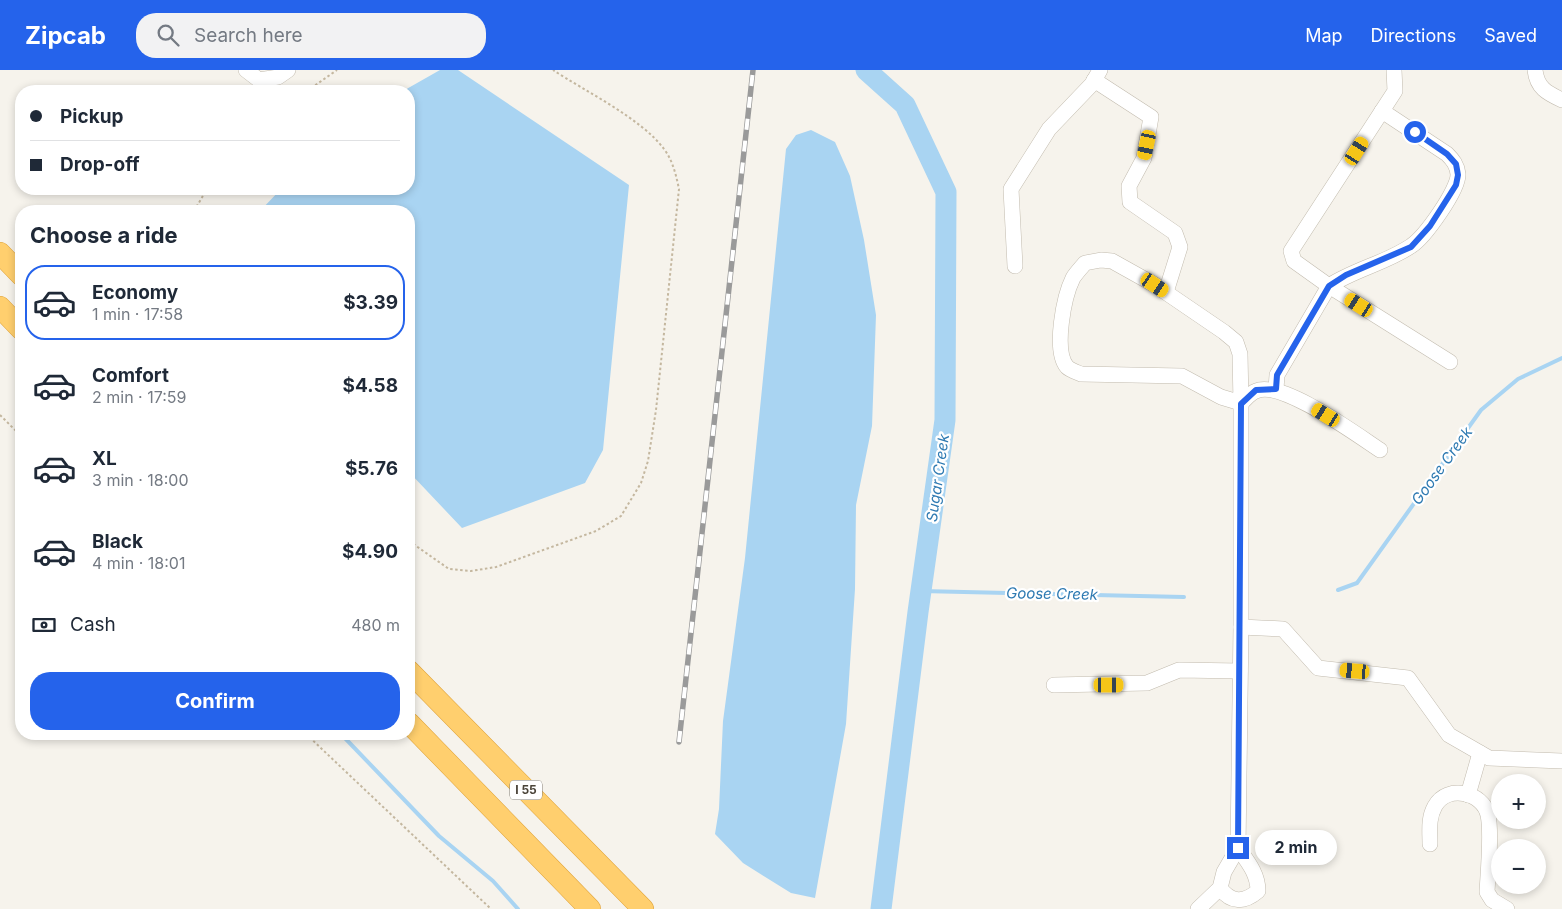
<!DOCTYPE html>
<html lang="en">
<head>
<meta charset="utf-8">
<style>
  body { margin:0; font-family:Inter,sans-serif; background:#f2f2f3; color:#1f2937; height:100vh; display:flex; flex-direction:column; font-size:19px; white-space:nowrap }
  * { box-sizing:border-box; margin:0 }
  p { font-size:16px; color:#747a83 }
  .icon { flex:none; width:28px; height:28px; fill:none; stroke:currentColor; stroke-width:2; stroke-linecap:round; stroke-linejoin:round }
  .map { position:relative; flex:1; overflow:hidden }
  .panel { position:absolute; left:15px; top:135px; width:400px; height:535px; display:flex; flex-direction:column; background:#fff; border-radius:20px; box-shadow:0 2px 8px #0003 }
  .panel>* { flex:none }
  .top-card { position:absolute; left:15px; top:15px; width:400px; height:110px; border-radius:20px; box-shadow:0 2px 8px #0003; display:grid; align-content:center; height:110px; padding:0 15px; background:#fff }
  .controls { position:absolute; left:1491px; top:704px; display:grid; gap:10px }
  .controls a { display:grid; place-items:center; width:55px; height:55px; border-radius:50%; background:#fff; box-shadow:0 2px 8px #0003; font-size:25px }
  .end { position:absolute; width:22px; height:22px; margin:-11px; border:6px solid #2563eb; background:#fff; box-shadow:0 0 0 2px #fff }
  .from { border-radius:50% }
  .bubble { position:absolute; height:35px; border-radius:18px; background:#fff; box-shadow:0 2px 8px #0003; font-size:16px; font-weight:700; line-height:35px; text-align:center }
  .car { position:absolute; width:15px; height:30px; margin:-15px -8px; border-radius:6px; box-shadow:0 0 4px 1px #0007; background:linear-gradient(#f5c518 24%,#345 0 40%,#f5c518 0 76%,#345 0 86%,#f5c518 0) }
  .top-card b { display:flex; align-items:center; gap:18px; height:48px; font-size:19px }
  .top-card b+b { border-top:1px solid #e0e1e3 }
  .top-card i { width:12px; height:12px; background:#1f2937 }
  ul { padding:0; list-style:none }
  li { display:flex; align-items:center; gap:15px; height:75px; margin:0 10px 8px; padding:0 5px; border:2px solid transparent; border-radius:20px }
  li div { flex:1 }
  li b { display:block; font-size:19px }
  li em { font-style:normal; font-weight:700 }
  li.on { border-color:#2563eb }
  li>.icon { width:45px; height:45px; stroke-width:1.5 }
  h2 { padding:0 15px; font-size:22px; line-height:60px }
  .pay { display:flex; align-items:center; gap:12px; height:55px; padding:0 15px; font-size:19px }
  .pay p { margin-inline-start:auto }
  .primary-button { display:flex; gap:10px; margin-top:auto; padding:10px 15px }
  .primary-button a { flex:1; height:58px; border-radius:20px; background:#2563eb; color:#fff; font-size:20px; font-weight:700; line-height:58px; text-align:center }
  header { display:flex; align-items:center; gap:30px; box-sizing:border-box; height:70px; padding:0 25px; background:#2563eb; color:#fff }
  header strong { font-size:24px }
  nav { display:flex; gap:28px; margin-inline-start:auto; font-size:18px }
  .search { width:350px; height:45px; background:#f2f2f3; display:flex; align-items:center; gap:12px; box-sizing:border-box; padding:0 18px; border-radius:20px; color:#747a83; font-size:19px }
  .map>svg:first-child { display:block }
  .water { fill:#a9d4f2 }
  .lines { fill:none; stroke-linecap:round; stroke-linejoin:round }
  .stream { stroke:#a9d4f2; stroke-width:4 }
  .river { stroke:#a9d4f2; stroke-width:21 }
  .minor-casing { stroke:#c2bbae; stroke-width:16 }
  .highway-casing { stroke:#e0a43c; stroke-width:22 }
  .path { stroke:#c4b79f; stroke-width:2; stroke-dasharray:2.5 2.5; stroke-linecap:butt }
  .minor { stroke:#fff; stroke-width:15 }
  .highway { stroke:#ffcf6e; stroke-width:21 }
  .rail-casing { stroke:#9a9a9a; stroke-width:5.5 }
  .rail { stroke:#fff; stroke-width:4; stroke-dasharray:11; stroke-linecap:butt }
  .route { stroke:#2563eb; stroke-width:6 }
  .labels { text-anchor:middle; stroke-width:4.5; stroke-linejoin:round; paint-order:stroke }
  .shield { fill:#fff; stroke:#817c74; stroke-width:1 }
  .shield-label { font-size:12px; font-weight:bold; fill:#4b4439 }
  .water-label { font-size:15px; font-style:italic; fill:#2e7ab2; stroke:#fff }
</style>
</head>
<body>
<header>
<strong>Zipcab</strong>
<div class="search"><svg class="icon" aria-label="search" viewBox="0 0 24 24"><circle cx="10" cy="10" r="6"/><path d="M15 15l6 6"/></svg>Search here</div>
<nav><a>Map</a><a>Directions</a><a>Saved</a></nav>
</header>
<div class="map">
<svg width="1562" height="839" viewBox="0 0 1562 839">
  <rect width="100%" height="100%" fill="#f6f3ec"/>
  <!-- water -->
  <g class="water">
    <polygon points="440,0 458,0 629,115 603,380 585,413 462,458 409,402 409,141 260,141 281,119 409,119 409,21 403,21"/>
    <polygon points="811,60 835,72 850,106 864,170 876,245 872,356 856,435 855,519 846,654 815,828 791,823 743,793 715,764 719,739 723,651 745,488 786,79 796,65"/>
  </g>
  <g class="lines">
    <!-- stream -->
    <g class="stream">
      <polyline points="1338,520 1357,513 1481,340 1518,309 1562,288"/>
      <polyline points="921,521 1184,527"/>
      <polyline points="341,664 439,766 493,811 518,839"/>
    </g>
    <!-- river -->
    <polyline class="river" points="866,0 905,35 946,122 945,350 918,542 881,839"/>
    <!-- minor casing -->
    <g class="minor-casing">
      <g id="minor">
        <polyline points="246,0 259,10 278,7 288,0"/>
        <path d="M1535 0C1537 18 1547 23 1562 30"/>
        <polyline points="1094,10 1151,47 1144,88 1129,116 1130,132 1175,163 1180,177 1166,222"/>
        <path d="M1382 41 1447 84C1453 90 1457 95 1458 104 1459 119 1425 167 1411 176 1386 193 1355 199 1329 216L1450 292"/>
        <polyline points="1015,196 1011,119 1049,59 1092,14 1100,0"/>
        <polyline points="1276,319 1277,305 1329,216 1294,191 1291,181 1395,21 1394,0"/>
        <path d="M1241 333 1221 327 1182 306 1081 304C1076 302 1070 300 1067 297 1053 280 1064 226 1073 208 1076 203 1081 198 1085 193L1101 190 1112 191 1155 215 1224 262 1236 272 1240 284 1241 333V557L1283 559 1318 598 1408 608 1449 665 1489 688 1562 691"/>
        <path d="M1241 333C1245 330 1250 323 1256 321 1281 309 1357 365 1380 380"/>
        <polyline points="1054,615 1147,613 1179,600 1240,601"/>
        <polyline points="1468,725 1480,683"/>
        <path d="M1430 774C1430 761 1428 748 1435 736 1447 714 1483 722 1488 745 1492 762 1488 803 1487 822L1492 830 1507 839"/>
        <path d="M1220 818C1231 833 1244 833 1258 821 1258 804 1248 792 1238 778"/>
        <polyline points="1198,839 1220,818 1224,802 1238,778 1241,557"/>
      </g>
    </g>
    <!-- highway casing -->
    <g class="highway-casing">
      <g id="highway">
        <polyline points="0,183 21,205"/>
        <polyline points="0,237 21,259"/>
        <polyline points="409,601 643,839"/>
        <polyline points="409,653 590,839"/>
      </g>
    </g>
    <!-- path -->
    <g class="path">
      <polyline points="307,21 337,0"/>
      <polyline points="194,141 207,119"/>
      <polyline points="0,345 21,366"/>
      <path d="M409 471 449 499 471 501 496 497 596 461 621 446 641 413 648 391 656 340 679 119C676 105 673 91 664 79 642 49 585 21 553 0"/>
      <polyline points="306,664 491,839"/>
    </g>
    <!-- minor -->
    <use href="#minor" class="minor"/>
    <!-- highway -->
    <use href="#highway" class="highway"/>
    <!-- rail casing -->
    <g class="rail-casing">
      <polyline id="rail" points="679,672 753,0"/>
    </g>
    <!-- rail -->
    <use href="#rail" class="rail"/>
  </g>
  <g class="lines">
    <!-- route -->
    <polyline class="route" points="1238,778 1241,334 1256,320 1276,319 1277,305 1329,216 1346,205 1411,177 1430,156 1456,115 1458,105 1456,94 1447,84 1415,62"/>
  </g>
  <g class="labels">
    <!-- shield labels -->
    <rect class="shield" x="510" y="710.5" width="32" height="19" rx="4"/>
    <g class="shield-label">
      <text x="526" y="724">I 55</text>
    </g>
    <!-- water labels -->
    <g class="water-label">
      <text transform="translate(1442 396) rotate(-54)" y="5">Goose Creek</text>
      <text transform="translate(938 408) rotate(-82)" y="5">Sugar Creek</text>
      <text transform="translate(1052 524) rotate(1)" y="5">Goose Creek</text>
    </g>
  </g>
</svg>
<div class="controls">
<a>+</a>
<a>−</a>
</div>
<i class="end from" style="left:1415px;top:62px"></i>
<i class="end" style="left:1238px;top:778px"></i>
<div class="bubble" style="left:1255px;top:760px;width:82px">2 min</div>
<i class="car" style="left:1147px;top:75px;rotate:192deg"></i>
<i class="car" style="left:1357px;top:81px;rotate:32deg"></i>
<i class="car" style="left:1155px;top:215px;rotate:124deg"></i>
<i class="car" style="left:1359px;top:235px;rotate:302deg"></i>
<i class="car" style="left:1326px;top:345px;rotate:301deg"></i>
<i class="car" style="left:1355px;top:601px;rotate:275deg"></i>
<i class="car" style="left:1109px;top:615px;rotate:90deg"></i>
<div class="top-card">
<b><i class="from"></i>Pickup</b>
<b><i></i>Drop-off</b>
</div>
<section class="panel">
<h2>Choose a ride</h2>
<ul>
<li class="on"><svg class="icon" aria-label="car" viewBox="0 0 24 24"><path d="M5 17H2v-5l4-1 3-4h7l3 4 3 1v5h-3M9 17h6M6 11h13"/><circle cx="7" cy="17" r="2"/><circle cx="17" cy="17" r="2"/></svg><div><b>Economy</b><p>1 min · 17:58</p></div><em>$3.39</em></li>
<li><svg class="icon" aria-label="car" viewBox="0 0 24 24"><path d="M5 17H2v-5l4-1 3-4h7l3 4 3 1v5h-3M9 17h6M6 11h13"/><circle cx="7" cy="17" r="2"/><circle cx="17" cy="17" r="2"/></svg><div><b>Comfort</b><p>2 min · 17:59</p></div><em>$4.58</em></li>
<li><svg class="icon" aria-label="car" viewBox="0 0 24 24"><path d="M5 17H2v-5l4-1 3-4h7l3 4 3 1v5h-3M9 17h6M6 11h13"/><circle cx="7" cy="17" r="2"/><circle cx="17" cy="17" r="2"/></svg><div><b>XL</b><p>3 min · 18:00</p></div><em>$5.76</em></li>
<li><svg class="icon" aria-label="car" viewBox="0 0 24 24"><path d="M5 17H2v-5l4-1 3-4h7l3 4 3 1v5h-3M9 17h6M6 11h13"/><circle cx="7" cy="17" r="2"/><circle cx="17" cy="17" r="2"/></svg><div><b>Black</b><p>4 min · 18:01</p></div><em>$4.90</em></li>
</ul>
<div class="pay"><svg class="icon" aria-label="cash" viewBox="0 0 24 24"><path d="M3 7h18v10H3z"/><circle cx="12" cy="12" r="2"/></svg>Cash<p>480 m</p></div>
<div class="primary-button"><a>Confirm</a></div>
</section>
</div>
</body>
</html>
